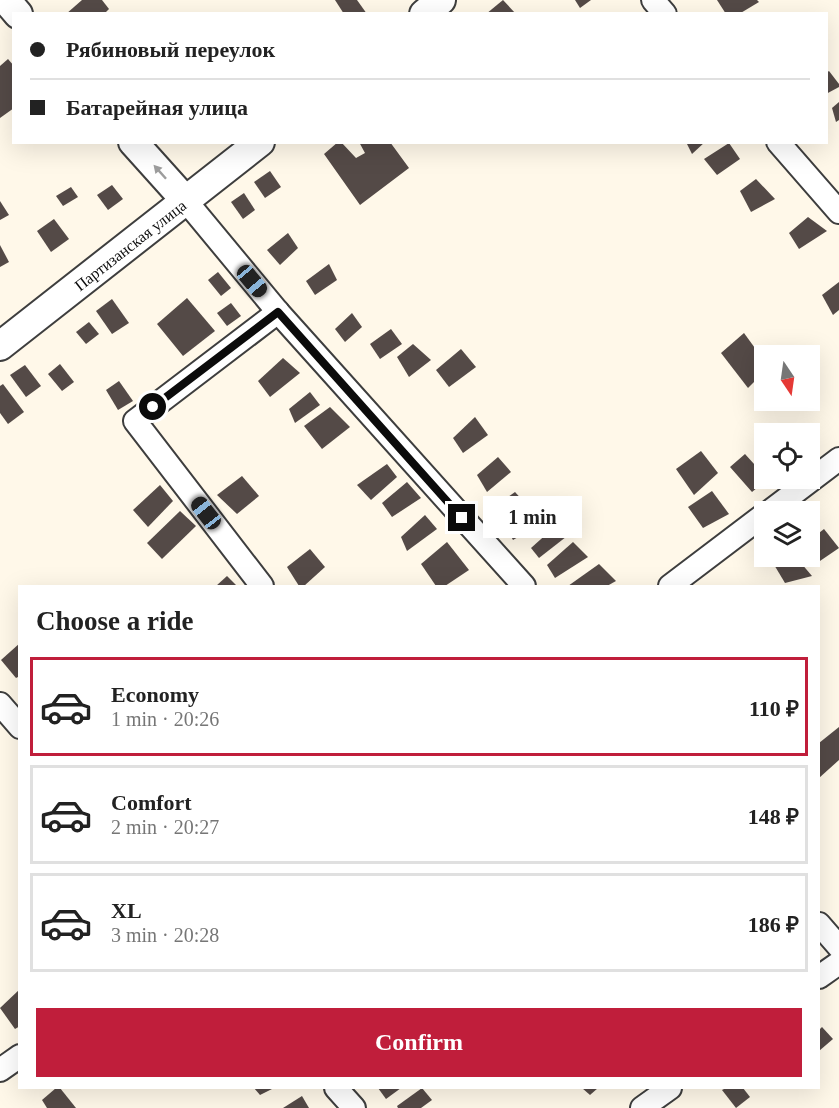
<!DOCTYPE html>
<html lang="en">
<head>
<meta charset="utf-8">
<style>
  body { margin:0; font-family:Georgia,serif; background:#f2f2f2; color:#222; height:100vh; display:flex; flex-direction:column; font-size:22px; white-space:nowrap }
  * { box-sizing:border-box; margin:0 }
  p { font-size:20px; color:#767676 }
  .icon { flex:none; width:33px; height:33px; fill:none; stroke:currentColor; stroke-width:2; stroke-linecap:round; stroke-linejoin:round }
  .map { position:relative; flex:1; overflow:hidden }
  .details { position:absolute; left:18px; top:585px; width:802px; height:504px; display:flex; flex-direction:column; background:#fff; border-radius:0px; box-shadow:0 6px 24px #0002 }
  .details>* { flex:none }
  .banner { position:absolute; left:12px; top:12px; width:816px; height:132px; border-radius:0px; box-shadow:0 6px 24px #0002; display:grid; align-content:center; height:132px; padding:0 18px; background:#fff }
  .needle { width:39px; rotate:167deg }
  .tools { position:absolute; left:754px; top:345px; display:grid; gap:12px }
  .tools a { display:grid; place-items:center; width:66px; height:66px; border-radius:0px; background:#fff; box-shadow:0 6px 24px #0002; font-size:30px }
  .end { position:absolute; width:27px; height:27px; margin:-14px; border:8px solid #0b0b0b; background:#fff; box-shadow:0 0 0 3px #fff }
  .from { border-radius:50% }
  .bubble { position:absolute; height:42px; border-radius:0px; background:#fff; box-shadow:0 6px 24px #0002; font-size:20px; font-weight:800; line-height:42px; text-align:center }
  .car { position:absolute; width:18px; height:36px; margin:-18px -9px; border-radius:8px; box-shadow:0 0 4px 2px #0007; background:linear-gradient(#222 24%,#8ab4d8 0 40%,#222 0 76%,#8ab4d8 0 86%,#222 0) }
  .banner b { display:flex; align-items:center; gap:21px; height:57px; font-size:22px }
  .banner b+b { border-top:2px solid #e0e0e0 }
  .banner i { width:15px; height:15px; background:#222 }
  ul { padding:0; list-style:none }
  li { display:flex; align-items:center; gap:18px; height:99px; margin:0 12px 9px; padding:0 6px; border:3px solid #e0e0e0; border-radius:0px }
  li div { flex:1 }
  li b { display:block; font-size:22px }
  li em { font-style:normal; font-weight:800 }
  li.on { border-color:#c01e3b }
  li>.icon { width:54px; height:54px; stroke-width:1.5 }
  h2 { padding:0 18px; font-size:27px; line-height:72px }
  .button { display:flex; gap:12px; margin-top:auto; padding:12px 18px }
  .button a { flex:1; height:69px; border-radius:0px; background:#c01e3b; color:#fff; font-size:24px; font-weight:800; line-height:69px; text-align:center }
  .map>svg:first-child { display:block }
  .building { fill:#544a47 }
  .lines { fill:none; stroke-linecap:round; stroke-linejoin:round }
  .minor-casing { stroke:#3e3e3e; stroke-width:26 }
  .tertiary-casing { stroke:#3e3e3e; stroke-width:32 }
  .minor { stroke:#fff; stroke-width:22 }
  .tertiary { stroke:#fff; stroke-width:28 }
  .oneway { fill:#9d9d9d }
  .route { stroke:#0b0b0b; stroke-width:8 }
  .labels { text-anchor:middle; stroke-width:6; stroke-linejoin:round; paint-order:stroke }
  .street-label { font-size:16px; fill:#0b0b0b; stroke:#fff }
</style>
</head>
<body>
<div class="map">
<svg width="839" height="1108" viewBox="0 0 839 1108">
  <rect width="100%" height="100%" fill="#fff8e9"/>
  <!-- building -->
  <g class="building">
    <polygon points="82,0 102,0 109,9 104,14 66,14"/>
    <polygon points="335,0 357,0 367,14 344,14"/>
    <polygon points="503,0 516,14 486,14"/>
    <polygon points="575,0 591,0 580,8"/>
    <polygon points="717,0 757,0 759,2 739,14 726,14"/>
    <polygon points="8,59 14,66 14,108 0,118 0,66"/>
    <polygon points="829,71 839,84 839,87 826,94 826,73"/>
    <polygon points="839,102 839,120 836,122 832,108"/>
    <polygon points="338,142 341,142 356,158 365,153 359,142 390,142 409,168 360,205 324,154"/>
    <polygon points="686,142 705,142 692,154"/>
    <polygon points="729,143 740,159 717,175 704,159"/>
    <polygon points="270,171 281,187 265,198 254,182"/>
    <polygon points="756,179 775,199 751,212 740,191"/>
    <polygon points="112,185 123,199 108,210 97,195"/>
    <polygon points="71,187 78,197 63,206 56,196"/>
    <polygon points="244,193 255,210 243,219 231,202"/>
    <polygon points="0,201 9,215 0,220"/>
    <polygon points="808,217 827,231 799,249 789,233"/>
    <polygon points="54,219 69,239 51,252 37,231"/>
    <polygon points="288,233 298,248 280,265 267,250"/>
    <polygon points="0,245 9,262 0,267"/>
    <polygon points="329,264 337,280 315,295 306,281"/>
    <polygon points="218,272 231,288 221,296 208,280"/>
    <polygon points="839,282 839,310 833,315 822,295"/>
    <polygon points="187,298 215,331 183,356 157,324"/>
    <polygon points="112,299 129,323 112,334 96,311"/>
    <polygon points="231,303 241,316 227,326 217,313"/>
    <polygon points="352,313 362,327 345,342 335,329"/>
    <polygon points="89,322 99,334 86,344 76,332"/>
    <polygon points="391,329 402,344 380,359 370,344"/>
    <polygon points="744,333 765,362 765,371 748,388 721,353"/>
    <polygon points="413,344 431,360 409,377 397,357"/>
    <polygon points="461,349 476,367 449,387 436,370"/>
    <polygon points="283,358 300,373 270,397 258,381"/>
    <polygon points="60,364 74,382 62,391 48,374"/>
    <polygon points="25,365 41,386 26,397 10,375"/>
    <polygon points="119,381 133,401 118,410 106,390"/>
    <polygon points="3,384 24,412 8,424 0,413 0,386"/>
    <polygon points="310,392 320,405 295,423 289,409"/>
    <polygon points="330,407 350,427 322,449 304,426"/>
    <polygon points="475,417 488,435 463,453 453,438"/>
    <polygon points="793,425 799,434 784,434"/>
    <polygon points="701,451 718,473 694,495 676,469"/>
    <polygon points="745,454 765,476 765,478 769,478 752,492 730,467"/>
    <polygon points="498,457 511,472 487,492 477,475"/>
    <polygon points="387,464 397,477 371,500 357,485"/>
    <polygon points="242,476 259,496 237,514 217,495"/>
    <polygon points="407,482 421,498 392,517 382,503"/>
    <polygon points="160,485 173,501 148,527 133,510"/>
    <polygon points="712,491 729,514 703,528 688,507"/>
    <polygon points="515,492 526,504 502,522 494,507"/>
    <polygon points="180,511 196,526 162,559 147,543"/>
    <polygon points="529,513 542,523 513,540 506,527"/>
    <polygon points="425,515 437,529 407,551 401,537"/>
    <polygon points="560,522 571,533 539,558 531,548"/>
    <polygon points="824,529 839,548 817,563 810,546 810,540"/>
    <polygon points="447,542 469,570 445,586 436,586 421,564"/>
    <polygon points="573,542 588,557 555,578 547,565"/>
    <polygon points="310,549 325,567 304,586 299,586 287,567"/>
    <polygon points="781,556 795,556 812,576 785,583 773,563"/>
    <polygon points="599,564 616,581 607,586 568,586"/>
    <polygon points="227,576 237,586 216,586"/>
    <polygon points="20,643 20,676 16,678 1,660"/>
    <polygon points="839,727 839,760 819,778 819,743"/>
    <polygon points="20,989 20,1026 15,1029 0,1008"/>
    <polygon points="822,1027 833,1039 819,1051 819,1030"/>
    <polygon points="56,1088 60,1088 76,1108 47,1108 42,1100"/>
    <polygon points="254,1088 274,1088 260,1095"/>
    <polygon points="378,1088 401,1088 386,1099"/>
    <polygon points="422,1088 432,1100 421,1108 398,1108 397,1106"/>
    <polygon points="582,1088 598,1088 590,1095"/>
    <polygon points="726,1088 743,1088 750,1097 736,1108 722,1090"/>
    <polygon points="302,1096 309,1108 283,1108"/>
  </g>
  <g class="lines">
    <!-- minor casing -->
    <g class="minor-casing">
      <g id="minor">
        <polyline points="653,0 665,14"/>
        <polyline points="778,142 839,212"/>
        <polyline points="186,201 278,312 524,586"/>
        <polyline points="769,512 839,459"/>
        <polyline points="262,586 135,421 278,312"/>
        <polyline points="670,586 765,514"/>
        <polyline points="0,704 20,727"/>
        <polyline points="819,924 839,947"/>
        <polyline points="819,977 839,963"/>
        <polyline points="0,1070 20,1056"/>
        <polyline points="336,1088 354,1108"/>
        <polyline points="642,1108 670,1088"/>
      </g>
    </g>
    <!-- tertiary casing -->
    <g class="tertiary-casing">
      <g id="tertiary">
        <polyline points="6,0 18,14"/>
        <polyline points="424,14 441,0"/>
        <polyline points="133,142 186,201"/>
        <polyline points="0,346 260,142"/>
      </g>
    </g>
    <!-- minor -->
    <use href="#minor" class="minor"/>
    <!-- tertiary -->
    <use href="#tertiary" class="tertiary"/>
  </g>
  <!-- one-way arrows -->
  <defs><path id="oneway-solid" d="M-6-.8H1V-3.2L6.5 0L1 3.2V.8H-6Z" transform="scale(1.5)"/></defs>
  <use class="oneway" href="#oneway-solid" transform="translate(160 172) rotate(-132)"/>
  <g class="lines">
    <!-- route -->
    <polyline class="route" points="153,407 278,312 462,518"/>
  </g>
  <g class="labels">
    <!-- street labels -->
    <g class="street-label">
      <text transform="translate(130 245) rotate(-38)" y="6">Партизанская улица</text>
    </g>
  </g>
</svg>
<div class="tools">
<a><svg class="needle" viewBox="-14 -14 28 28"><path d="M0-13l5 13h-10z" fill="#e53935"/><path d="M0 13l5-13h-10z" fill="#767676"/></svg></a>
<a><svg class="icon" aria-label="locate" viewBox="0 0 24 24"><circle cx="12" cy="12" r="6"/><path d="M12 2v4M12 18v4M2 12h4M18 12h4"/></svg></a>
<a><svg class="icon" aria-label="layers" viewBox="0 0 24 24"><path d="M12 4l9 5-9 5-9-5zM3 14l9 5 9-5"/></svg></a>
</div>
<i class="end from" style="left:153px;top:407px"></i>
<i class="end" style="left:462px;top:518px"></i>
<div class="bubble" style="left:483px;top:496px;width:99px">1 min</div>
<i class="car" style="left:252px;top:281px;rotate:140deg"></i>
<i class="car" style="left:206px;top:513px;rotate:322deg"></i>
<div class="banner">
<b><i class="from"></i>Рябиновый переулок</b>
<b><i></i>Батарейная улица</b>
</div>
<section class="details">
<h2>Choose a ride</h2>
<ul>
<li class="on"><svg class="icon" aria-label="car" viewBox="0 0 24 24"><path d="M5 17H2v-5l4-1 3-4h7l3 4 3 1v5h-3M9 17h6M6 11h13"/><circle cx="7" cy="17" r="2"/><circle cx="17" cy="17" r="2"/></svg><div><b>Economy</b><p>1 min · 20:26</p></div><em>110 ₽</em></li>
<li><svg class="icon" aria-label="car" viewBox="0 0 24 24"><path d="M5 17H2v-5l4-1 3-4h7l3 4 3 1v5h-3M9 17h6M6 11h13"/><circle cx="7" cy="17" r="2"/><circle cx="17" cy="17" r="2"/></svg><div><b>Comfort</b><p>2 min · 20:27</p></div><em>148 ₽</em></li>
<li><svg class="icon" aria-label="car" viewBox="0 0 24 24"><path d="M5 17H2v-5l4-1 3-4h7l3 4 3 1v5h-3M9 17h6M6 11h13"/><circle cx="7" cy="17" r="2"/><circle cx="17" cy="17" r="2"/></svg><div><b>XL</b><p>3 min · 20:28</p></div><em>186 ₽</em></li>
</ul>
<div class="button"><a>Confirm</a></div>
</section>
</div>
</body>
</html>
